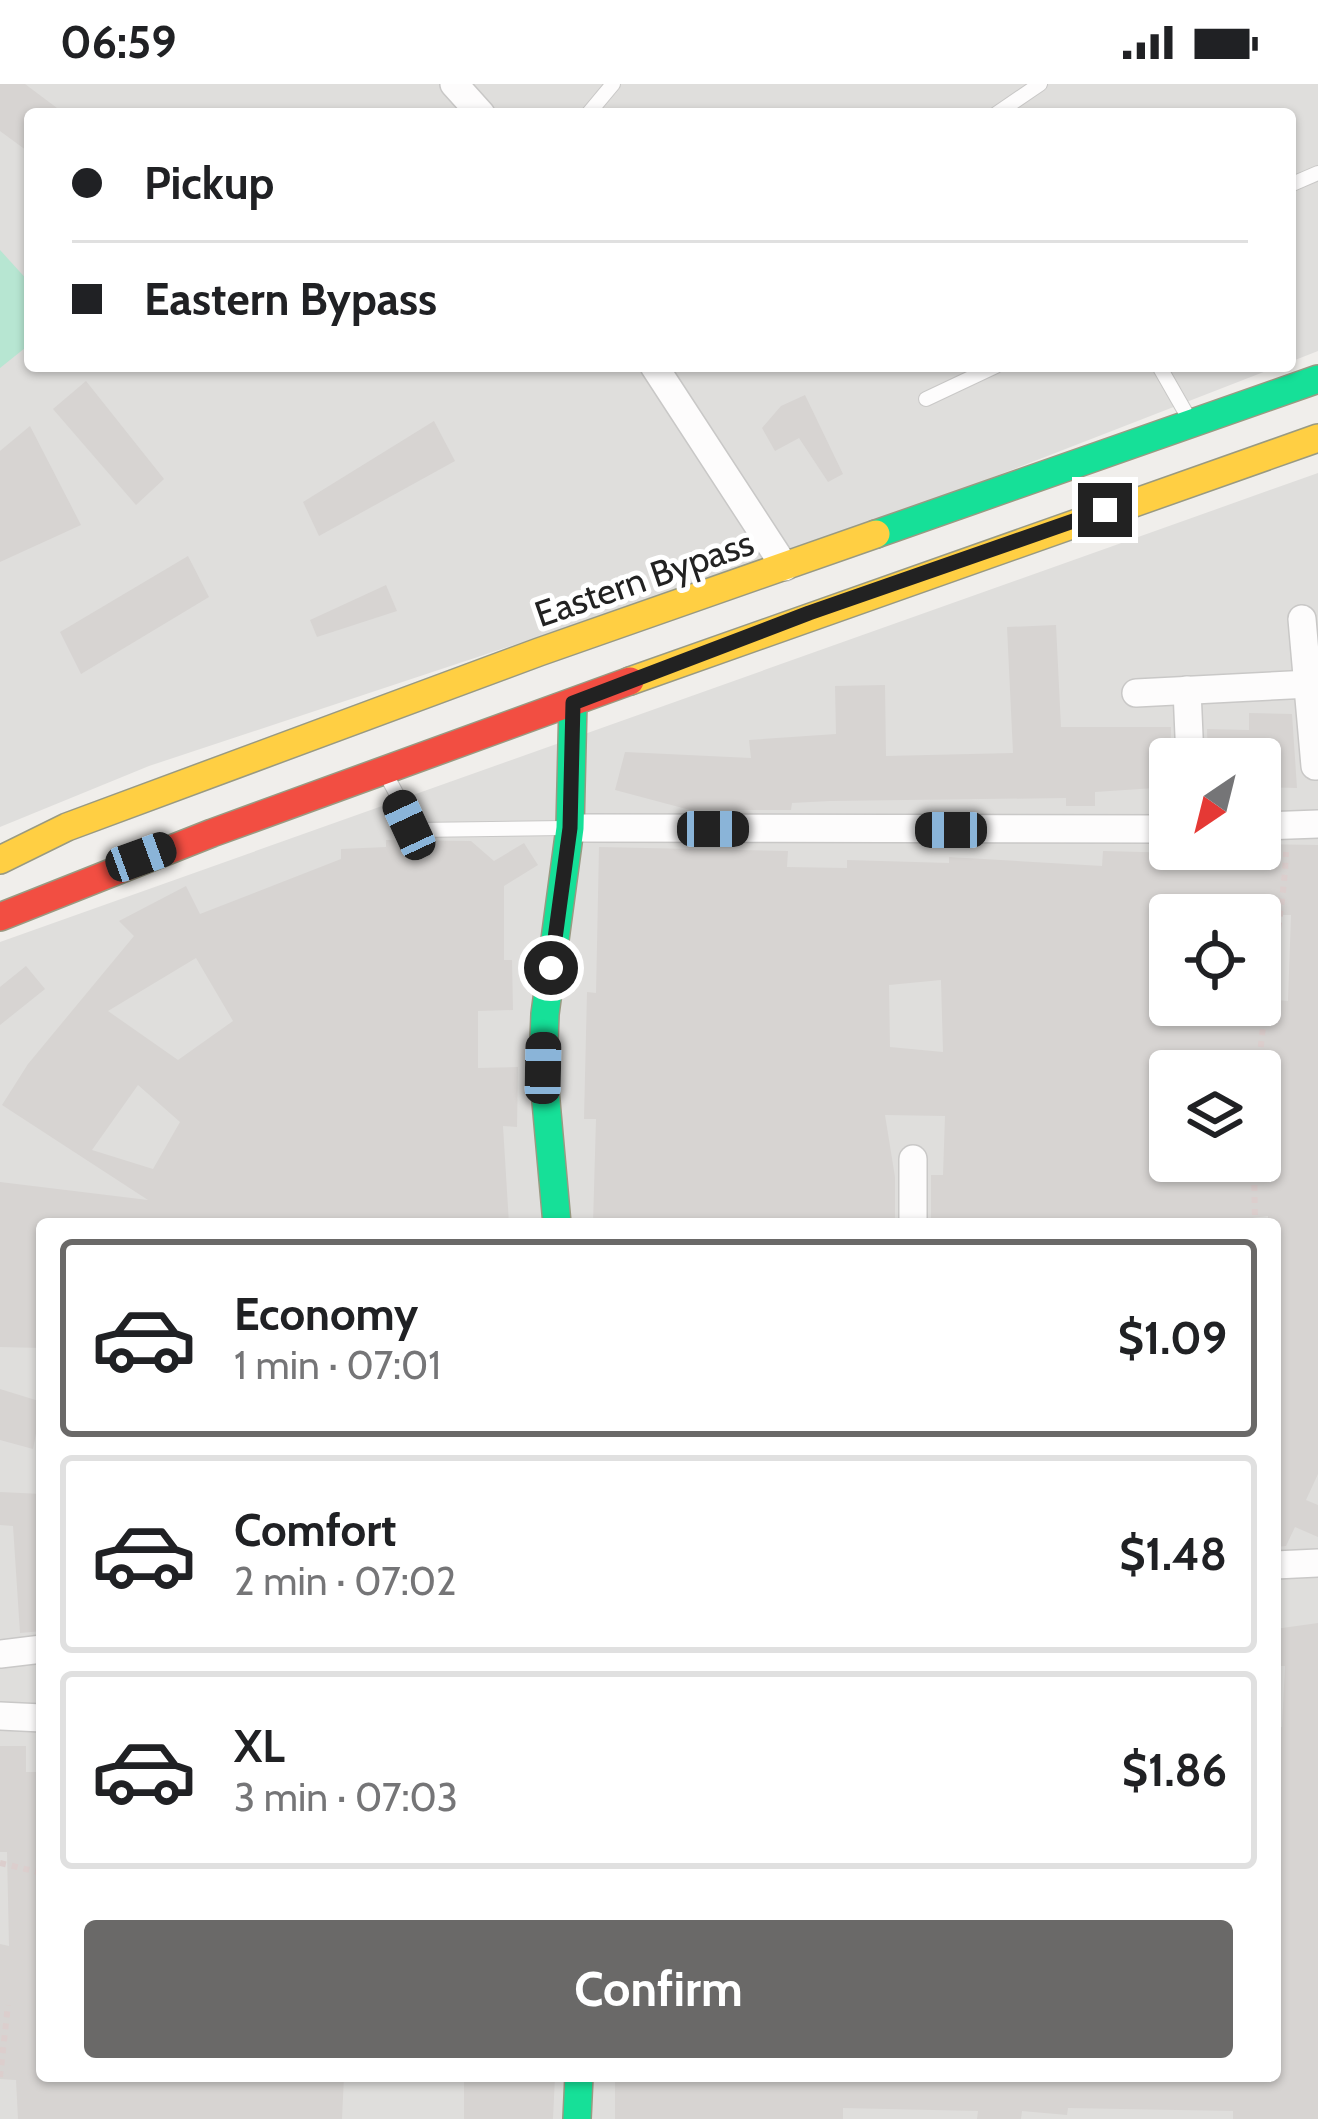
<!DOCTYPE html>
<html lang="en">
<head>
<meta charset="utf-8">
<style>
  body { margin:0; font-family:Cabin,sans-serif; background:#f2f2f2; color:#202124; height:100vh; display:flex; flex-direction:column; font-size:45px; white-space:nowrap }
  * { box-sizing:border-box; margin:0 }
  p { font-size:39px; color:#757577 }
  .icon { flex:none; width:66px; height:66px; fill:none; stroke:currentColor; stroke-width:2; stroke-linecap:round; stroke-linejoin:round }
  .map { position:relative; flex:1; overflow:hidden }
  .side { position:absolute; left:36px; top:1134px; width:1245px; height:864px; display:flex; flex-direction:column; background:#fff; border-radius:12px; box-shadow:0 3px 9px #0004 }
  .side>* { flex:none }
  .banner { position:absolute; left:24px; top:24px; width:1272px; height:264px; border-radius:12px; box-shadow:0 3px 9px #0004; display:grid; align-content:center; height:264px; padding:0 48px; background:#fff }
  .needle { width:78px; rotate:215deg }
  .buttons { position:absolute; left:1149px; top:654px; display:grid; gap:24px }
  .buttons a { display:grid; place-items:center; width:132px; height:132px; border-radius:12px; background:#fff; box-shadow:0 3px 9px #0004; font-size:60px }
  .end { position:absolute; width:54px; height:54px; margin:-27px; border:15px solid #222; background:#fff; box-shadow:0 0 0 6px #fff }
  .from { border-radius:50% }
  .car { position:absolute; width:36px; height:72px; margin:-36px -18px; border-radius:15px; box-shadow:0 0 9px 3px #0007; background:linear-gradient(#222 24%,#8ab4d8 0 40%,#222 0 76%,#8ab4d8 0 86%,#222 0) }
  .banner b { display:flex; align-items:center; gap:42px; height:114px; font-size:45px }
  .banner b+b { border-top:3px solid #e0e0e0 }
  .banner i { width:30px; height:30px; background:#202124 }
  ul { padding:21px 0 0; list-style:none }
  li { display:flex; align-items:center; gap:36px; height:198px; margin:0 24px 18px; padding:0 24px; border:6px solid #e0e0e0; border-radius:12px }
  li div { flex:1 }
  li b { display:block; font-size:45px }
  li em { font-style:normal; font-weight:800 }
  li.selected { border-color:#6a6968 }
  li>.icon { width:108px; height:108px; stroke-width:1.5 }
  .button { display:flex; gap:24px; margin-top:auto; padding:24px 48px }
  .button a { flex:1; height:138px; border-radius:12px; background:#6a6968; color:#fff; font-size:48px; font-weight:800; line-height:138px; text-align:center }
  .status { display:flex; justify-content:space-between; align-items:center; height:84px; padding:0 60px; background:#fff; direction:ltr }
  .status svg { height:33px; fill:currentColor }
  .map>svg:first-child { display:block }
  .residential { fill:#dfdedc; fill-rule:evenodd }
  .pitch { fill:#b7e6d2 }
  .building { fill:#d7d4d2; fill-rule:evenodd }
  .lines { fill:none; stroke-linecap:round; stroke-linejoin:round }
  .lane-casing { stroke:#c9c8c7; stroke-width:16 }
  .street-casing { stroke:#c9c8c7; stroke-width:30 }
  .fast-casing { stroke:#999a82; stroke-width:30 }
  .slow-casing { stroke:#999a82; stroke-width:30 }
  .jam-casing { stroke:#999a82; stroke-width:30 }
  .path { stroke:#dccecd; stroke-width:6; stroke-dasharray:6 6; stroke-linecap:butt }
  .lane { stroke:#fdfcfc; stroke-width:14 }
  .street { stroke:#fdfcfc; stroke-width:27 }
  .fast { stroke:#16e098; stroke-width:27 }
  .slow { stroke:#ffcf43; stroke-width:27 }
  .jam { stroke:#f24e42; stroke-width:27 }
  .route { stroke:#222; stroke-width:15 }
  .labels { text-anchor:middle; stroke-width:10; stroke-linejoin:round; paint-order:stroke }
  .street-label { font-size:36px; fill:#222; stroke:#fff }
</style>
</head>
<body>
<div class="status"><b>06:59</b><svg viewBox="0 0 49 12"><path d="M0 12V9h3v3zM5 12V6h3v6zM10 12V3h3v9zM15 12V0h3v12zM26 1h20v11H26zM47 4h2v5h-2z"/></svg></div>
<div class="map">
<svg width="1318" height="2035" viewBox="0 0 1318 2035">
  <rect width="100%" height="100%" fill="#f0eeeb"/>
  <!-- residential -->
  <g class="residential">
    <polygon points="0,0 1318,0 1318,267 1290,278 1290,30 30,30 30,282 1279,282 834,455 149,682 0,743"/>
    <path d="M1318 389V2035H0V858ZM1170 675H1260V765H1170ZM1170 831H1260V921H1170ZM1170 987H1260V1077H1170ZM42 1140H1275V1992H42Z"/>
  </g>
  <!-- pitch -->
  <polygon class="pitch" points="0,166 30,199 30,260 0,284"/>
  <!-- building -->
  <g class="building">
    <polygon points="0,0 25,0 65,30 30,30 30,69 0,47"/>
    <polygon points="86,297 164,395 136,421 53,325"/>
    <polygon points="805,311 843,390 828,398 799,354 775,367 762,344 781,322"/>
    <polygon points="434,337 455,377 319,452 303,418"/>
    <polygon points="30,342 81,441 0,478 0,367"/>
    <polygon points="188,472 209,513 81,590 60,548"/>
    <polygon points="386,501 397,527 317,553 310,536"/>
    <polygon points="1056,541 1061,643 1171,643 1170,703 1095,708 1095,722 1066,722 1066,714 830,717 792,719 791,726 690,726 615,706 625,668 751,674 749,656 836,650 835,602 885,601 886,672 1013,669 1007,543"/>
    <polygon points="1249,629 1292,630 1297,704 1260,703 1260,675 1208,675 1207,645 1249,646"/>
    <path d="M386 756 471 757 494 777 524 759 538 781 504 802V876H512L513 926 478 927V984L518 983 517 1043 503 1042 509 1140H42V1264L0 1263V1098L148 1116 2 1021 28 980 134 852 119 837 186 802 200 830 341 775V765L386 763ZM196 874 233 937 178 976 108 927ZM138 1001 180 1038 153 1085 92 1066Z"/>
    <path d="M1260 760 1318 761V1390L1306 1416 1318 1421V1453L1295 1443 1286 1462 1275 1463V1287H1281V1178L1275 1177V1140H1268V1132L1205 1140H941V1135H931V1091H943L945 1032 885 1031 895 1093V1136L593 1140 596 1035H584L587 908 596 909 599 763 788 767 787 783 847 784V776L949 779V773L1102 782 1103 767 1258 771ZM1170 831H1291L1288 917 1275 916 1274 921H1170ZM941 896 943 968 890 963 889 901ZM1170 987H1273L1270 1077H1170Z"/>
    <polygon points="26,882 45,905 0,941 0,903"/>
    <polygon points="0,1305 42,1318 33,1365 0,1356"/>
    <polygon points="0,1408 42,1410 42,1547 20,1549 13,1442 0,1441"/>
    <polygon points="1318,1539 1318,2035 1233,2035 1233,2027 1068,2024 1067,2031 1022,2027 1021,2035 977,2035 978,2027 843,2024 843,2035 615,2035 615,1992 1275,1992 1275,1642 1282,1643 1285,1582 1275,1582 1275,1545"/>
    <polygon points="0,1662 26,1662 26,1688 39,1688 42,1992 344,1992 342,2035 18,2035 16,1996 0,1995 0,1860 9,1862 7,1768 0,1768"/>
    <polygon points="464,1992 555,1992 553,2035 464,2035"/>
  </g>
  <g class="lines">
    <!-- lane casing -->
    <g class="lane-casing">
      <g id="lane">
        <polyline points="588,30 613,0"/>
        <polyline points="996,30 1040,0"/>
        <polyline points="1290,101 1318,89"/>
        <polyline points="1159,282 1187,331"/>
        <polyline points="926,315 996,282"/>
        <polyline points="389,696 416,746 564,744"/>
      </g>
    </g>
    <!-- street casing -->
    <g class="street-casing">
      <g id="street">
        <polyline points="454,0 481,30"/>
        <polyline points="654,282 785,483"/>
        <polyline points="1302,535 1315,682"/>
        <polyline points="1187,606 1190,675"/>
        <polyline points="1136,609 1310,600"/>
        <polyline points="1260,742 1318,740"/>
        <polyline points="570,744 1170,745"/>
        <polyline points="913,1075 913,1140"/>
        <polyline points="1275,1481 1318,1479"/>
        <polyline points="0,1570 42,1565"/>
        <polyline points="0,1632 42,1634"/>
      </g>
    </g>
    <!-- fast casing -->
    <g class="fast-casing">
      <g id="fast">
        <polyline points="876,450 1318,295"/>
        <polyline points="557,1140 543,984 545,930 570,744 573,619"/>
        <polyline points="577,2035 579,1992"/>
      </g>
    </g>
    <!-- slow casing -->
    <g class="slow-casing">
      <g id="slow">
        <polyline points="630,597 1318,354"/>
        <polyline points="0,776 67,743 539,568 876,450"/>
      </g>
    </g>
    <!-- jam casing -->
    <g class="jam-casing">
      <polyline id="jam" points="0,833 212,749 630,597"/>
    </g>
    <!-- path -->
    <g class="path">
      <path d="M1259 987C1263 913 1283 842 1286 768"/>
      <polyline points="1254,1077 1255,1140"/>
      <polyline points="0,1779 42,1789"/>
      <polyline points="0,1993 8,1921"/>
    </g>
    <!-- lane -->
    <use href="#lane" class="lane"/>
    <!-- street -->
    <use href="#street" class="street"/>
    <!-- fast -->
    <use href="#fast" class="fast"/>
    <!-- slow -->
    <use href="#slow" class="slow"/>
    <!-- jam -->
    <use href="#jam" class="jam"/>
  </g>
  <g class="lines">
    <!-- route -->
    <polyline class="route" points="551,884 570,744 573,619 809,529 1105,426"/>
  </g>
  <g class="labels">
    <!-- street labels -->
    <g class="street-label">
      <text transform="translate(644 494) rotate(-19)" y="13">Eastern Bypass</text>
    </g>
  </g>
</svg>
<div class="buttons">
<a><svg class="needle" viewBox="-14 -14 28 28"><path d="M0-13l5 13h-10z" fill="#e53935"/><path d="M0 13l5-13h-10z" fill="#757577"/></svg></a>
<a><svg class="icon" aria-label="locate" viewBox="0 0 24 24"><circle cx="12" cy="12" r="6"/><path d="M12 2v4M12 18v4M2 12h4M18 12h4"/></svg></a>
<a><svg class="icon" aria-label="layers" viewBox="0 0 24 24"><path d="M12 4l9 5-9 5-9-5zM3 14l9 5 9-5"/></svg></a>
</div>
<i class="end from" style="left:551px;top:884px"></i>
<i class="end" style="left:1105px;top:426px"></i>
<i class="car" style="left:409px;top:741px;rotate:335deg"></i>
<i class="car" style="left:713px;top:745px;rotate:90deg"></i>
<i class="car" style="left:951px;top:746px;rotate:270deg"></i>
<i class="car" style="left:141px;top:773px;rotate:70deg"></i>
<i class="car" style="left:543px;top:984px;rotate:1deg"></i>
<div class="banner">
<b><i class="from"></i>Pickup</b>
<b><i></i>Eastern Bypass</b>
</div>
<section class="side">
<ul>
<li class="selected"><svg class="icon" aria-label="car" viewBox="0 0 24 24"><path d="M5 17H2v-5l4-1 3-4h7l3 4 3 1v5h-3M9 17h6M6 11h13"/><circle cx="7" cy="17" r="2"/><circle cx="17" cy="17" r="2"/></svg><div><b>Economy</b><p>1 min · 07:01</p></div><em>$1.09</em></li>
<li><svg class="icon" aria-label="car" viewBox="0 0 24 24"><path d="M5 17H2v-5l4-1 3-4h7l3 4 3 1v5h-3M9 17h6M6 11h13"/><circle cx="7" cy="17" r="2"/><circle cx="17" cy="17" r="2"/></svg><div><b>Comfort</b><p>2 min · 07:02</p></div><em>$1.48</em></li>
<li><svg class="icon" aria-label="car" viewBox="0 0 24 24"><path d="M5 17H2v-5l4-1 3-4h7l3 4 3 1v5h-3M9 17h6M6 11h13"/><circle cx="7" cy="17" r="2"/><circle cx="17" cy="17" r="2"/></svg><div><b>XL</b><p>3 min · 07:03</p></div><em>$1.86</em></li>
</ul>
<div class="button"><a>Confirm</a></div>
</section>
</div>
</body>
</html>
